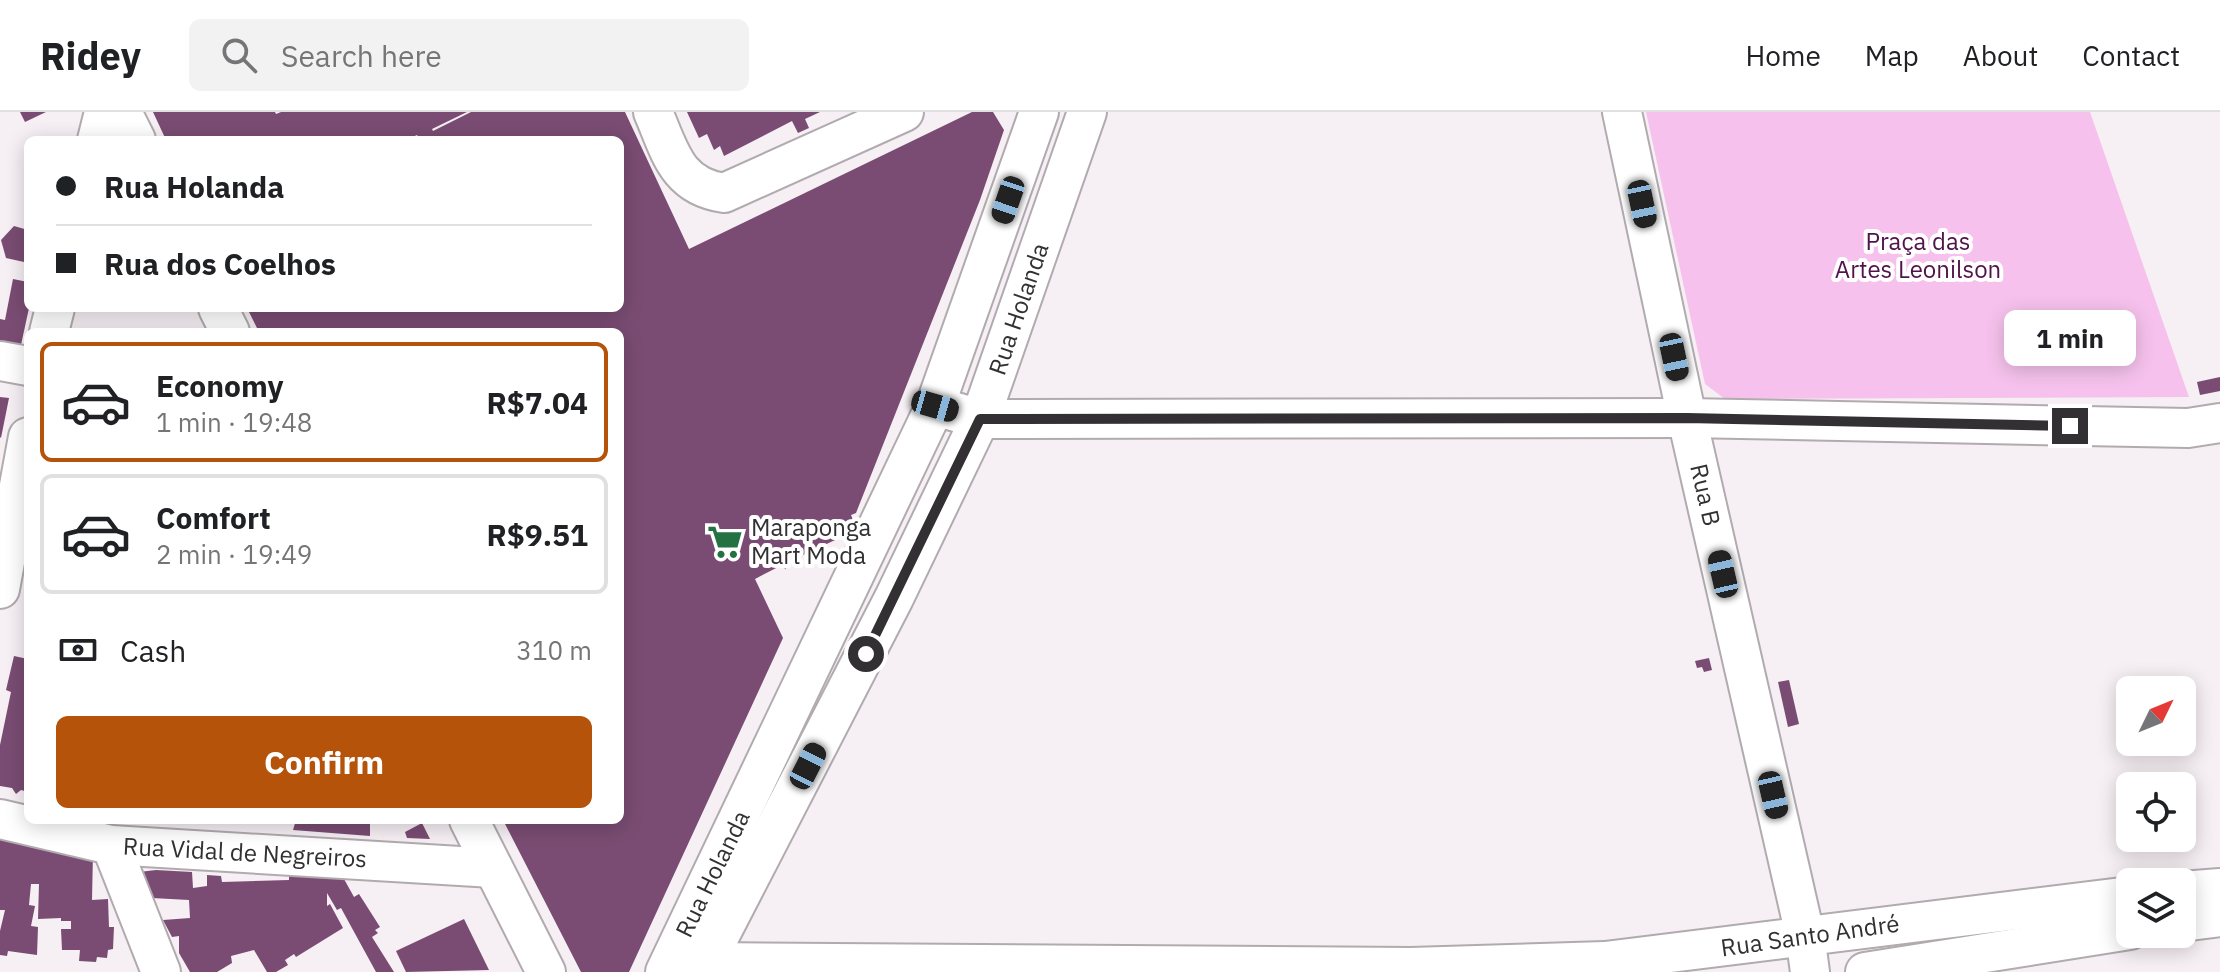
<!DOCTYPE html>
<html lang="en">
<head>
<meta charset="utf-8">
<style>
  body { margin:0; font-family:"IBM Plex Sans",sans-serif; background:#f2f2f2; color:#202124; height:100vh; display:flex; flex-direction:column; font-size:30px; white-space:nowrap }
  * { box-sizing:border-box; margin:0 }
  p { font-size:26px; color:#757577 }
  .icon { flex:none; width:44px; height:44px; fill:none; stroke:currentColor; stroke-width:2; stroke-linecap:round; stroke-linejoin:round }
  .map { position:relative; flex:1; overflow:hidden }
  .side { position:absolute; left:24px; top:216px; width:600px; height:496px; display:flex; flex-direction:column; background:#fff; border-radius:12px; box-shadow:0 4px 20px #0003 }
  .side>* { flex:none }
  .top-card { position:absolute; left:24px; top:24px; width:600px; height:176px; border-radius:12px; box-shadow:0 4px 20px #0003; display:grid; align-content:center; height:176px; padding:0 32px; background:#fff }
  .needle { width:52px; rotate:47deg }
  .tools { position:absolute; left:2116px; top:564px; display:grid; gap:16px }
  .tools a { display:grid; place-items:center; width:80px; height:80px; border-radius:12px; background:#fff; box-shadow:0 4px 20px #0003; font-size:40px }
  .end { position:absolute; width:36px; height:36px; margin:-18px; border:10px solid #323032; background:#fff; box-shadow:0 0 0 4px #fff }
  .from { border-radius:50% }
  .bubble { position:absolute; height:56px; border-radius:12px; background:#fff; box-shadow:0 4px 20px #0003; font-size:26px; font-weight:700; line-height:56px; text-align:center }
  .car { position:absolute; width:24px; height:48px; margin:-24px -12px; border-radius:10px; box-shadow:0 0 6px 2px #0007; background:linear-gradient(#222 24%,#8ab4d8 0 40%,#222 0 76%,#8ab4d8 0 86%,#222 0) }
  .top-card b { display:flex; align-items:center; gap:28px; height:76px; font-size:30px }
  .top-card b+b { border-top:2px solid #e0e0e0 }
  .top-card i { width:20px; height:20px; background:#202124 }
  ul { padding:14px 0 0; list-style:none }
  li { display:flex; align-items:center; gap:24px; height:120px; margin:0 16px 12px; padding:0 16px; border:4px solid #e0e0e0; border-radius:12px }
  li div { flex:1 }
  li b { display:block; font-size:30px }
  li em { font-style:normal; font-weight:700 }
  li.selected { border-color:#b45309 }
  li>.icon { width:72px; height:72px; stroke-width:1.5 }
  .pay { display:flex; align-items:center; gap:20px; height:88px; padding:0 32px; font-size:30px }
  .pay p { margin-inline-start:auto }
  .cta { display:flex; gap:16px; margin-top:auto; padding:16px 32px }
  .cta a { flex:1; height:92px; border-radius:12px; background:#b45309; color:#fff; font-size:32px; font-weight:700; line-height:92px; text-align:center }
  header { display:flex; align-items:center; gap:48px; box-sizing:border-box; height:112px; padding:0 40px; background:#fff; border-bottom:2px solid #e0e0e0 }
  header strong { font-size:38px }
  nav { display:flex; gap:44px; margin-inline-start:auto; font-size:28px }
  .search { width:560px; height:72px; background:#f2f2f2; display:flex; align-items:center; gap:20px; box-sizing:border-box; padding:0 28px; border-radius:12px; color:#757577; font-size:30px }
  .map>svg:first-child { display:block }
  .green { fill:#f6c2ed }
  .building { fill:#7a4c73 }
  .lines { fill:none; stroke-linecap:round; stroke-linejoin:round }
  .minor-casing { stroke:#b1abaf; stroke-width:42 }
  .minor { stroke:#fff; stroke-width:38 }
  .route { stroke:#323032; stroke-width:10 }
  .labels { text-anchor:middle; stroke-width:8; stroke-linejoin:round; paint-order:stroke }
  .park-label { font-size:24px; fill:#50134a; stroke:#fff }
  .street-label { font-size:24px; fill:#323032; stroke:#fff }
  .poi-label { font-size:24px; fill:#323032; stroke:#fff; text-anchor:start }
</style>
</head>
<body>
<header>
<strong>Ridey</strong>
<div class="search"><svg class="icon" aria-label="search" viewBox="0 0 24 24"><circle cx="10" cy="10" r="6"/><path d="M15 15l6 6"/></svg>Search here</div>
<nav><a>Home</a><a>Map</a><a>About</a><a>Contact</a></nav>
</header>
<div class="map">
<svg width="2220" height="860" viewBox="0 0 2220 860">
  <rect width="100%" height="100%" fill="#f6eff4"/>
  <!-- green -->
  <polygon class="green" points="1646,0 2090,0 2189,285 1725,287 1705,272"/>
  <!-- building -->
  <g class="building">
    <polygon points="20,0 46,0 25,10"/>
    <polygon points="153,0 275,0 276,2 281,0 467,0 432,17 433,19 471,0 625,0 689,137 972,0 993,0 1004,18 980,88 856,401 851,403 853,408 849,410 851,414 846,417 848,422 818,436 819,441 816,437 784,452 786,458 782,453 755,467 783,526 629,860 581,860 503,708 620,708 620,220 259,220 247,196 620,196 620,28 420,28 417,23 406,28 166,28"/>
    <polygon points="687,0 820,0 805,7 809,16 798,21 792,9 724,44 720,34 714,38 707,22 699,26"/>
    <polygon points="14,114 28,118 28,147 24,150 6,146 1,128"/>
    <polygon points="13,167 28,170 29,196 21,233 0,229 0,207 5,208"/>
    <polygon points="2220,265 2220,279 2200,283 2197,270"/>
    <polygon points="0,285 9,286 1,326 0,325"/>
    <polygon points="14,544 28,547 28,680 21,678 16,682 12,676 0,674 0,633 11,580 6,578"/>
    <polygon points="1709,546 1712,558 1704,560 1702,555 1697,556 1695,549"/>
    <polygon points="1789,568 1799,612 1788,615 1778,570"/>
    <polygon points="296,708 370,710 370,724 293,718"/>
    <polygon points="422,711 430,727 407,726 405,720"/>
    <polygon points="0,726 93,741 92,788 108,787 109,815 114,815 113,837 108,838 107,846 97,845 96,850 79,849 80,838 62,838 61,817 71,817 71,809 61,809 61,806 38,807 39,772 31,772 29,793 35,794 31,814 38,815 37,843 8,839 7,844 0,843 0,819 5,798 0,798"/>
    <polygon points="156,758 192,760 193,776 207,774 207,763 221,764 222,770 289,768 289,762 326,762 326,767 344,767 354,785 359,782 380,815 375,818 378,821 372,825 394,860 376,860 341,796 337,798 327,781 327,794 330,792 343,816 296,845 294,842 285,848 288,853 276,860 267,860 254,838 231,844 232,851 217,860 190,860 179,841 179,824 172,825 163,808 190,806 189,788 152,786 139,760"/>
    <polygon points="464,807 489,858 406,860 396,839"/>
  </g>
  <g class="lines">
    <!-- minor casing -->
    <g class="minor-casing">
      <g id="minor">
        <polyline points="122,0 136,28"/>
        <path d="M653 0C670 39 676 74 724 81L904 0"/>
        <polyline points="1622,0 1687,306 1805,823 1810,860"/>
        <polyline points="97,28 104,0"/>
        <polyline points="218,196 230,220"/>
        <polyline points="49,220 55,196"/>
        <polyline points="0,249 28,254"/>
        <polyline points="935,294 980,307 1687,306 2188,316 2220,311"/>
        <polyline points="0,477 28,325"/>
        <polyline points="0,707 111,733 493,756"/>
        <polyline points="469,708 546,860"/>
        <polyline points="111,733 161,860"/>
        <polyline points="2182,779 2220,776"/>
        <polyline points="2182,810 2220,805"/>
        <polyline points="675,840 708,850 1411,855 1605,849 2130,784"/>
        <polyline points="665,860 935,294 1039,0"/>
        <polyline points="701,860 894,486 980,307 1087,0"/>
        <polyline points="1865,860 2130,818"/>
      </g>
    </g>
    <!-- minor -->
    <use href="#minor" class="minor"/>
  </g>
  <g class="lines">
    <!-- route -->
    <polyline class="route" points="866,542 980,307 1687,306 2070,314"/>
  </g>
  <!-- icons -->
  <defs>
    <g id="supermarket-bare" transform="scale(2.76)"><path d="M-6-5.5h2.5l.6 2H6L4.5 2H-2.5L-4.4-4H-6ZM-1.5 3.2a1.3 1.3 0 1 0 .1 0ZM3 3.2a1.3 1.3 0 1 0 .1 0Z" fill="#247241" stroke="#fff" stroke-width="2.5" paint-order="stroke"/></g>
  </defs>
  <g fill-rule="evenodd">
    <use href="#supermarket-bare" x="725" y="430"/>
  </g>
  <g class="labels">
    <!-- park labels -->
    <g class="park-label">
      <text x="1918" y="138">Praça das<tspan x="1918" dy="28">Artes Leonilson</tspan></text>
    </g>
    <!-- street labels -->
    <g class="street-label">
      <text transform="translate(1019 197) rotate(-71)" y="8">Rua Holanda</text>
      <text transform="translate(1705 383) rotate(77)" y="8">Rua B</text>
      <text transform="translate(245 741) rotate(3)" y="8">Rua Vidal de Negreiros</text>
      <text transform="translate(713 762) rotate(-64)" y="8">Rua Holanda</text>
      <text transform="translate(1810 824) rotate(-8)" y="8">Rua Santo André</text>
    </g>
    <!-- poi labels -->
    <g class="poi-label">
      <text x="751" y="424">Maraponga<tspan x="751" dy="28">Mart Moda</tspan></text>
    </g>
  </g>
</svg>
<div class="tools">
<a><svg class="needle" viewBox="-14 -14 28 28"><path d="M0-13l5 13h-10z" fill="#e53935"/><path d="M0 13l5-13h-10z" fill="#757577"/></svg></a>
<a><svg class="icon" aria-label="locate" viewBox="0 0 24 24"><circle cx="12" cy="12" r="6"/><path d="M12 2v4M12 18v4M2 12h4M18 12h4"/></svg></a>
<a><svg class="icon" aria-label="layers" viewBox="0 0 24 24"><path d="M12 4l9 5-9 5-9-5zM3 14l9 5 9-5"/></svg></a>
</div>
<i class="end from" style="left:866px;top:542px"></i>
<i class="end" style="left:2070px;top:314px"></i>
<div class="bubble" style="left:2004px;top:198px;width:132px">1 min</div>
<i class="car" style="left:1008px;top:88px;rotate:199deg"></i>
<i class="car" style="left:1642px;top:92px;rotate:168deg"></i>
<i class="car" style="left:1674px;top:245px;rotate:168deg"></i>
<i class="car" style="left:935px;top:294px;rotate:106deg"></i>
<i class="car" style="left:1723px;top:462px;rotate:347deg"></i>
<i class="car" style="left:808px;top:654px;rotate:27deg"></i>
<i class="car" style="left:1773px;top:683px;rotate:167deg"></i>
<div class="top-card">
<b><i class="from"></i>Rua Holanda</b>
<b><i></i>Rua dos Coelhos</b>
</div>
<section class="side">
<ul>
<li class="selected"><svg class="icon" aria-label="car" viewBox="0 0 24 24"><path d="M5 17H2v-5l4-1 3-4h7l3 4 3 1v5h-3M9 17h6M6 11h13"/><circle cx="7" cy="17" r="2"/><circle cx="17" cy="17" r="2"/></svg><div><b>Economy</b><p>1 min · 19:48</p></div><em>R$7.04</em></li>
<li><svg class="icon" aria-label="car" viewBox="0 0 24 24"><path d="M5 17H2v-5l4-1 3-4h7l3 4 3 1v5h-3M9 17h6M6 11h13"/><circle cx="7" cy="17" r="2"/><circle cx="17" cy="17" r="2"/></svg><div><b>Comfort</b><p>2 min · 19:49</p></div><em>R$9.51</em></li>
</ul>
<div class="pay"><svg class="icon" aria-label="cash" viewBox="0 0 24 24"><path d="M3 7h18v10H3z"/><circle cx="12" cy="12" r="2"/></svg>Cash<p>310 m</p></div>
<div class="cta"><a>Confirm</a></div>
</section>
</div>
</body>
</html>
